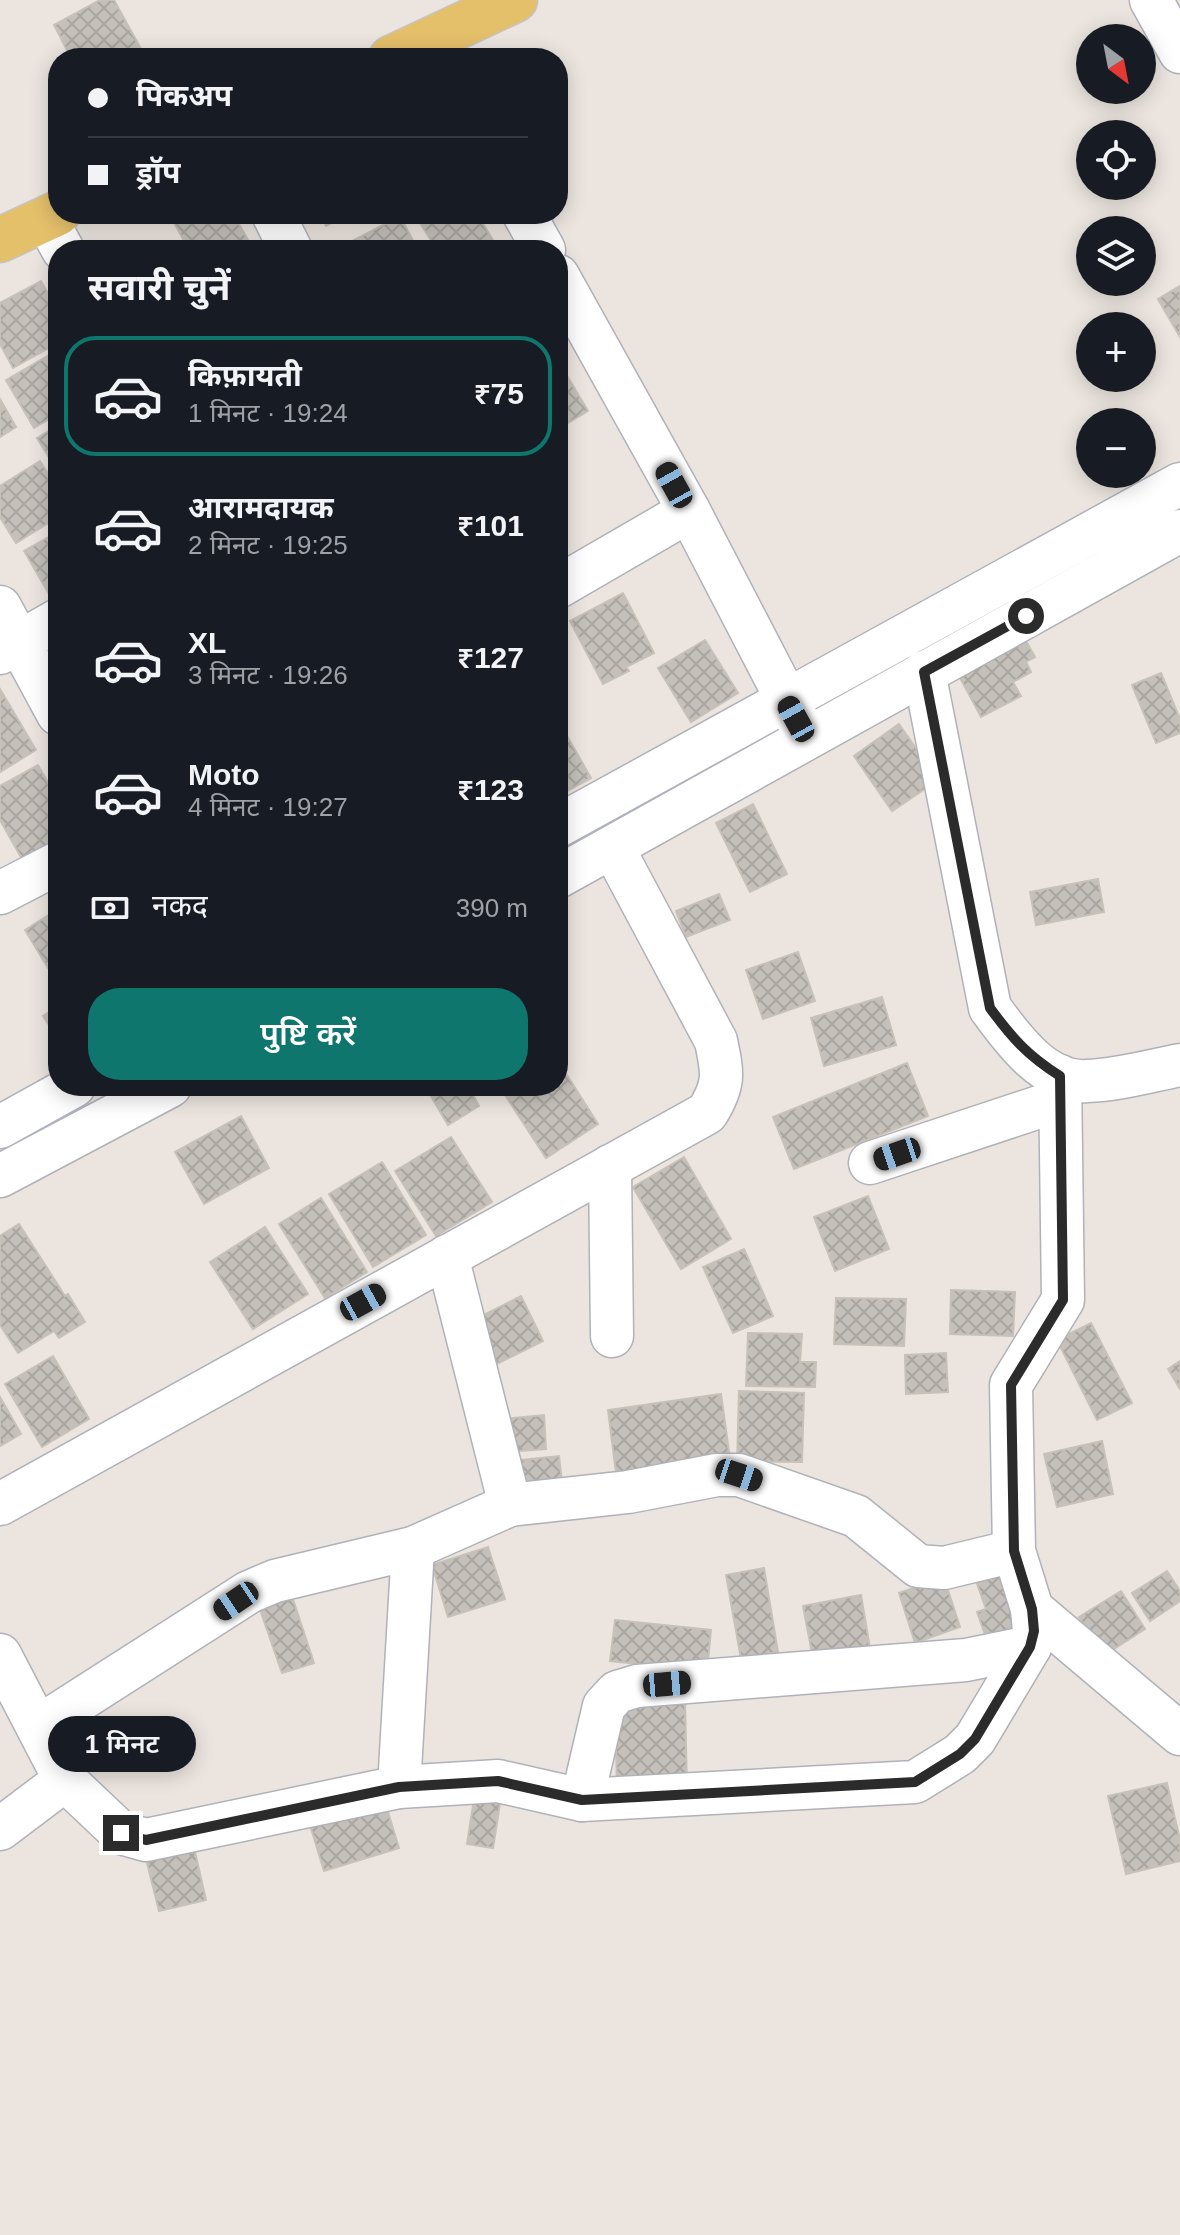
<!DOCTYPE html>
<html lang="hi">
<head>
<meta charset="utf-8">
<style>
  body { margin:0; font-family:Arial,"Noto Sans Devanagari",sans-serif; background:#20242c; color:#f1f3f6; height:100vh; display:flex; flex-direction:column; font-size:30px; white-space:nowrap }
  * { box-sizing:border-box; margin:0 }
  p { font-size:26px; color:#9ea1a6 }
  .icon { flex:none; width:44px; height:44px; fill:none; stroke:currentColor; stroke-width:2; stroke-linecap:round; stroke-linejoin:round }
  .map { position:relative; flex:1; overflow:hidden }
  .side { position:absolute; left:48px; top:240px; width:520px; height:856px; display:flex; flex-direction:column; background:#171b24; border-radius:32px; box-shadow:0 4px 20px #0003 }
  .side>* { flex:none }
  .top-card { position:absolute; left:48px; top:48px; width:520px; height:176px; border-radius:32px; box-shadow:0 4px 20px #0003; display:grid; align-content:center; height:176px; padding:0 40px; background:#171b24 }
  .needle { width:52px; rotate:148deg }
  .buttons { position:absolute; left:1076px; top:24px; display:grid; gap:16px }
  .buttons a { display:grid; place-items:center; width:80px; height:80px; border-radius:50%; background:#171b24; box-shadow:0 4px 20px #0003; font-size:40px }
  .end { position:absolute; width:36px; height:36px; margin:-18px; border:10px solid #2b2b2b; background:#fff; box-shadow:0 0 0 4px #fff }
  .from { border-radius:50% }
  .bubble { position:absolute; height:56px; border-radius:28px; background:#171b24; box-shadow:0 4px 20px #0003; font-size:26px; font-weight:600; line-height:56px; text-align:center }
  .car { position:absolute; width:24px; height:48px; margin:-24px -12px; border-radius:10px; box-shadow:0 0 6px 2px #0007; background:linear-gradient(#222 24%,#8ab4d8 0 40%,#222 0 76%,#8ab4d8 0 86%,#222 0) }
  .top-card b { display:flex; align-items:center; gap:28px; height:76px; font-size:30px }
  .top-card b+b { border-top:2px solid #363941 }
  .top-card i { width:20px; height:20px; background:#f1f3f6 }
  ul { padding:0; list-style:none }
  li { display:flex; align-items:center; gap:24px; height:120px; margin:0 16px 12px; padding:0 24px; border:4px solid transparent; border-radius:32px }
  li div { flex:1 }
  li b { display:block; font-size:30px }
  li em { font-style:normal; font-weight:600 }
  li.selected { border-color:#0f766e }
  li>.icon { width:72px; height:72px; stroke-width:1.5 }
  h2 { padding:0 40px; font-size:36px; line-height:96px }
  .pay { display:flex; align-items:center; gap:20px; height:88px; padding:0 40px; font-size:30px }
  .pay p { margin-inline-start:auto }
  .primary-button { display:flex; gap:16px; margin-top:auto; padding:16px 40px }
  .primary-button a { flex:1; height:92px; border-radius:32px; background:#0f766e; color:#fff; font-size:32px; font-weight:600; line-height:92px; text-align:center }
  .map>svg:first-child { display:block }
  .building { fill:url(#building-cross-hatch); stroke:#c7c1b8; stroke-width:2 }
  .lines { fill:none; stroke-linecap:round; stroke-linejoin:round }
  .minor-casing { stroke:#afb2ba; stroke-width:45 }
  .major-casing { stroke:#c4c4c4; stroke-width:47 }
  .minor { stroke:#fff; stroke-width:42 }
  .major { stroke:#e5c06b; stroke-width:44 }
  .route { stroke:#2b2b2b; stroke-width:10 }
</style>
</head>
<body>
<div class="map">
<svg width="1180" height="2235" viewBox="0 0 1180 2235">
  <defs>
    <pattern id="building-cross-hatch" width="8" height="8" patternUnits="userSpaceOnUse" patternTransform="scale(2)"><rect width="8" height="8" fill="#c5c0ba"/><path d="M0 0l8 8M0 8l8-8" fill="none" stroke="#a9a5a0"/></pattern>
  </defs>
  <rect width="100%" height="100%" fill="#ece5df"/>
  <!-- building -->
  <g class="building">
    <polygon points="100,0 114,0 146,58 71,58 54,25"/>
    <polygon points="181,214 233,214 254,250 189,250 172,219"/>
    <polygon points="320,214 348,214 326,226"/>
    <polygon points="431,214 477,214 499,250 437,250 419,221"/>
    <polygon points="400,216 418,250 335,250"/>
    <polygon points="41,281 58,311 58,343 13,368 0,344 0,303"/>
    <polygon points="1180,286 1180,337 1158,299"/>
    <polygon points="58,350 58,414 34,428 6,380"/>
    <polygon points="563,369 588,411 558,429 558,372"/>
    <polygon points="0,399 16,427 0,437"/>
    <polygon points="58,425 58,472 37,438"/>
    <polygon points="40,461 58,489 58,517 16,543 0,517 0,486"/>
    <polygon points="58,532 58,589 49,594 24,551"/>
    <polygon points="623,593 654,653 626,667 629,671 603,684 570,621"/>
    <polygon points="705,640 738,693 691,722 658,668"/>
    <polygon points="1026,641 1035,657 1026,662 1031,672 1013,682 1021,696 981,717 959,676"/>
    <polygon points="1161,673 1180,719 1180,733 1156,743 1132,685"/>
    <polygon points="0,689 36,750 0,772"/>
    <polygon points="558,720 591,778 558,796"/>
    <polygon points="899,724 938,780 892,811 854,756"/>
    <polygon points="38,765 58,800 58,838 22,859 0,820 0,786"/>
    <polygon points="753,804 787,874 750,892 716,823"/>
    <polygon points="1098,879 1104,912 1036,925 1030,892"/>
    <polygon points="719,894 730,920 686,937 676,911"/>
    <polygon points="58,909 58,969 51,973 25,930"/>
    <polygon points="798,952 815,1001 763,1019 746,970"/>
    <polygon points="882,997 896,1045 824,1066 811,1018"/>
    <polygon points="58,1006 58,1039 43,1016"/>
    <polygon points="558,1061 598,1124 546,1158 503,1092 512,1086 558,1086"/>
    <polygon points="907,1063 928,1116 794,1169 773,1117"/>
    <polygon points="425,1086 468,1086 479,1106 448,1125"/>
    <polygon points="241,1116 269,1168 204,1204 175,1152"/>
    <polygon points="451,1137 492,1202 436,1236 395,1171"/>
    <polygon points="684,1157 731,1239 681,1269 633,1187"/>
    <polygon points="382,1162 426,1235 373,1267 329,1194"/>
    <polygon points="868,1196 889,1249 835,1271 814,1217"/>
    <polygon points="321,1198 367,1272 325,1298 279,1224"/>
    <polygon points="19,1224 65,1296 68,1294 85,1322 59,1338 54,1331 18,1353 0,1325 0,1236"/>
    <polygon points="265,1227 308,1294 253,1329 210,1262"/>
    <polygon points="744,1249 773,1316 733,1333 703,1267"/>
    <polygon points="951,1290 1015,1292 1013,1336 950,1334"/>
    <polygon points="521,1296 543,1341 497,1364 476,1319"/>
    <polygon points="836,1298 906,1299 904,1346 834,1344"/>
    <polygon points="1091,1323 1132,1403 1097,1420 1057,1340"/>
    <polygon points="748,1333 802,1334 800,1362 816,1362 815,1387 746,1386"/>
    <polygon points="946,1353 948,1392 906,1394 905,1355"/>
    <polygon points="53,1356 89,1419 42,1447 5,1384"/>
    <polygon points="1180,1361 1180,1389 1168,1369"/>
    <polygon points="739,1391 804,1393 802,1462 737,1461"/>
    <polygon points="721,1394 731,1466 617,1481 608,1410"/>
    <polygon points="0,1397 21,1434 0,1446"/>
    <polygon points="544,1415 546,1449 506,1452 504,1419"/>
    <polygon points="1102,1441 1113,1494 1057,1507 1044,1454"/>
    <polygon points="559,1456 563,1491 516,1496 512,1461"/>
    <polygon points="488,1547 505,1599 448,1617 432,1565"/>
    <polygon points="764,1568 778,1652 741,1659 726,1575"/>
    <polygon points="1003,1569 1026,1633 989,1646 977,1612 986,1609 975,1578"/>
    <polygon points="1167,1571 1180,1591 1180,1601 1150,1621 1132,1593"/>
    <polygon points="944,1578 960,1627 915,1643 899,1593"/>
    <polygon points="288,1584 314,1663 282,1673 255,1595"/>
    <polygon points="1121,1591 1145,1629 1103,1656 1079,1617"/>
    <polygon points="861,1595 871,1654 814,1664 803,1606"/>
    <polygon points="615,1620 711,1630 707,1671 610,1661"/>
    <polygon points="685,1701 687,1788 617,1790 615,1702"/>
    <polygon points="1167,1783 1180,1840 1180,1861 1126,1874 1108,1796"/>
    <polygon points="476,1786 502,1791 493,1848 467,1844"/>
    <polygon points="384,1799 399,1848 324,1871 309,1822"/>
    <polygon points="192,1839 206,1900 159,1911 144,1851"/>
  </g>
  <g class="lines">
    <!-- minor casing -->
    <g class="minor-casing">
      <g id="minor">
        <polyline points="1151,0 1180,52"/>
        <polyline points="273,214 291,250"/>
        <polyline points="524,214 544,250"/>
        <polyline points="46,219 63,250"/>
        <polyline points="558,276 689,511 799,723"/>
        <polyline points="558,587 689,511"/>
        <polyline points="0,607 58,714"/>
        <polyline points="0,653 58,620"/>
        <path d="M924 672 990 1008C1012 1038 1044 1084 1087 1081 1117 1080 1150 1071 1180 1065"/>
        <polyline points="558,826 1180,484"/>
        <polyline points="558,877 1180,531"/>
        <polyline points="0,893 58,863"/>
        <polyline points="1060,1076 1063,1300 1011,1385 1014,1551 1032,1609 1180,1734"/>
        <polyline points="0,1127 74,1086"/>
        <polyline points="870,1163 1060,1100"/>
        <polyline points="610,1166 612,1336"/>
        <polyline points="0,1176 170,1086"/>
        <polyline points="447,1256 510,1505 628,1492 717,1475 739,1475 856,1516 918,1566 944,1568 1014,1551"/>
        <path d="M0 1504 707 1113C725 1084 723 1074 716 1041L613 848"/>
        <polyline points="0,1655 65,1780 0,1829"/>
        <polyline points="38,1727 249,1592 275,1581 413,1548 510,1505"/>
        <polyline points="65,1780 121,1833 146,1840 399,1787 498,1781 582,1800 915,1782 960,1754 975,1739 1030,1647 1034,1631 1032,1609"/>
        <polyline points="399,1787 413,1548"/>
        <polyline points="582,1800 604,1706 617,1692 637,1686 966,1660 1030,1647"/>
      </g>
    </g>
    <!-- major casing -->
    <g class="major-casing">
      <g id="major">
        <polyline points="391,58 515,0"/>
        <polyline points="0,240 58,213"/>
      </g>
    </g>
    <!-- minor -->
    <use href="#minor" class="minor"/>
    <!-- major -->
    <use href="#major" class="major"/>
  </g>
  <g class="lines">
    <!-- route -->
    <path class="route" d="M121 1833 146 1840 399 1787 498 1781 582 1800 915 1782 960 1754 975 1739 1030 1647 1034 1631 1032 1609 1014 1551 1011 1385 1063 1300 1060 1076C1028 1056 1012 1038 990 1008L924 672 1026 616"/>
  </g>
</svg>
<div class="buttons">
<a><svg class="needle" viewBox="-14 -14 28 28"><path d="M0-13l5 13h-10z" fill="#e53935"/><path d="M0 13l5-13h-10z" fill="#9ea1a6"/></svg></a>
<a><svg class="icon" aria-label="locate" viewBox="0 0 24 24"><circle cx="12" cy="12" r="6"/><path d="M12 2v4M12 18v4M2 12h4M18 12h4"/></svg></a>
<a><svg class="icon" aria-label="layers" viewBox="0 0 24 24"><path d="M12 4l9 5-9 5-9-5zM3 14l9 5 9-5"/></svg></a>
<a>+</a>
<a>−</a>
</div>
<i class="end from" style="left:1026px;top:616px"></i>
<i class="end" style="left:121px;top:1833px"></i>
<div class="bubble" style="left:48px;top:1716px;width:148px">1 मिनट</div>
<i class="car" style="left:674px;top:485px;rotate:331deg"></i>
<i class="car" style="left:796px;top:719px;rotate:331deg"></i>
<i class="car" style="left:897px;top:1154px;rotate:251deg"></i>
<i class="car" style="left:363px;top:1302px;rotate:61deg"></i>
<i class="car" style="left:739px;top:1475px;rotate:108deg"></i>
<i class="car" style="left:236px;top:1601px;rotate:236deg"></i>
<i class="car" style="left:667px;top:1684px;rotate:85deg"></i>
<div class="top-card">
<b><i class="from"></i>पिकअप</b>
<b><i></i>ड्रॉप</b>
</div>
<section class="side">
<h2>सवारी चुनें</h2>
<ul>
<li class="selected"><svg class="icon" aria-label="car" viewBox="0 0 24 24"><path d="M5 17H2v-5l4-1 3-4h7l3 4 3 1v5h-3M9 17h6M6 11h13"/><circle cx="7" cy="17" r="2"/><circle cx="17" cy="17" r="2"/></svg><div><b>किफ़ायती</b><p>1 मिनट · 19:24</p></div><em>₹75</em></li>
<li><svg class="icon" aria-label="car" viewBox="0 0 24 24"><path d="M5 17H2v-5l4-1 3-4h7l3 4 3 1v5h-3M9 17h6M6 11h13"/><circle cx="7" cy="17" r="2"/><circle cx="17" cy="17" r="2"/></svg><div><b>आरामदायक</b><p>2 मिनट · 19:25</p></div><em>₹101</em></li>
<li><svg class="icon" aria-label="car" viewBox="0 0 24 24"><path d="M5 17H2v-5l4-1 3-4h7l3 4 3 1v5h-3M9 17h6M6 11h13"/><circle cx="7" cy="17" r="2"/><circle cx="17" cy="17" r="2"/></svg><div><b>XL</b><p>3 मिनट · 19:26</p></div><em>₹127</em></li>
<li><svg class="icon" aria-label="car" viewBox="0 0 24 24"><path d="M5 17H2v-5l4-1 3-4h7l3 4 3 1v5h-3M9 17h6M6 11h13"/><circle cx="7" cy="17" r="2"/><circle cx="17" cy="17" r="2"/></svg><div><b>Moto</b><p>4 मिनट · 19:27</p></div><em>₹123</em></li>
</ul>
<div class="pay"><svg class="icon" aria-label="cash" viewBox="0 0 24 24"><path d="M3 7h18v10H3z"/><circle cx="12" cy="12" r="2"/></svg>नकद<p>390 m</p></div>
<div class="primary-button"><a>पुष्टि करें</a></div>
</section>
</div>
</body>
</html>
